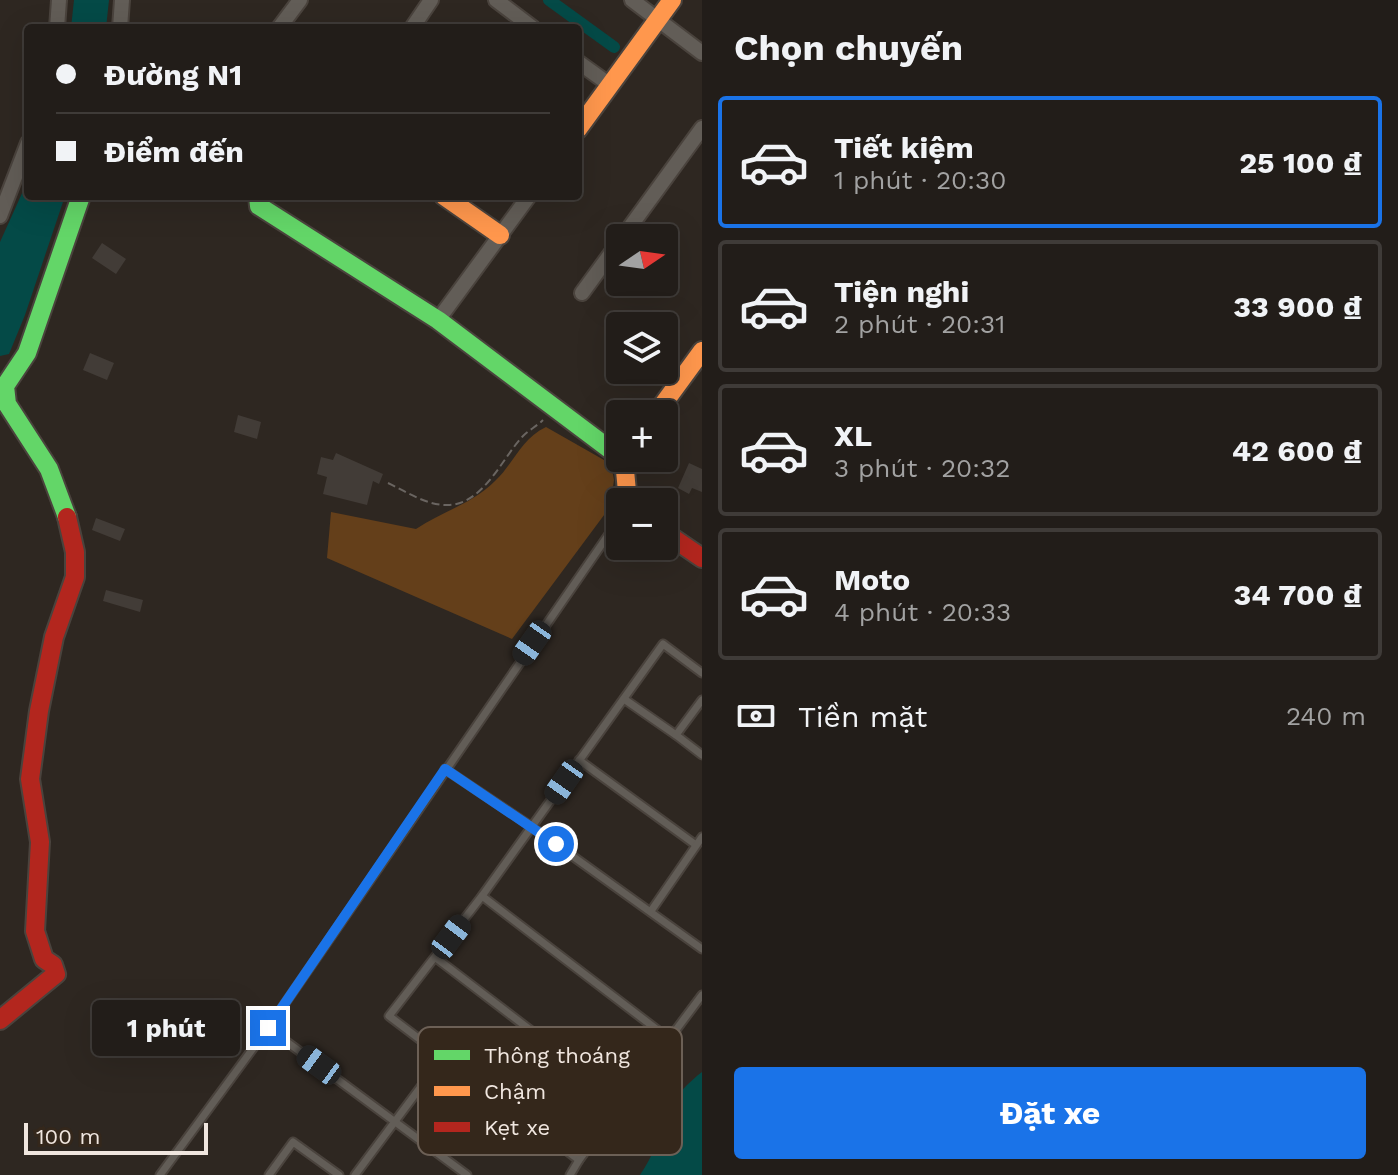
<!DOCTYPE html>
<html lang="vi">
<head>
<meta charset="utf-8">
<style>
  body { margin:0; font-family:"Work Sans",sans-serif; background:#2a2622; color:#f1f3f6; height:100vh; display:flex; flex-direction:column; font-size:30px; white-space:nowrap }
  * { box-sizing:border-box; margin:0 }
  p { font-size:26px; color:#a2a2a2 }
  .icon { flex:none; width:44px; height:44px; fill:none; stroke:currentColor; stroke-width:2; stroke-linecap:round; stroke-linejoin:round }
  .map { position:relative; flex:1; overflow:hidden }
  .sheet { display:flex; flex-direction:column; background:#221d19; width:696px }
  .sheet>* { flex:none }
  .hud { position:absolute; left:24px; top:24px; width:558px; height:176px; border-radius:8px; box-shadow:0 8px 32px #0002,0 0 0 2px #3f3b38; display:grid; align-content:center; height:176px; padding:0 32px; background:#221d19 }
  .needle { width:52px; rotate:77deg }
  .fabs { position:absolute; left:606px; top:224px; display:grid; gap:16px }
  .fabs a { display:grid; place-items:center; width:72px; height:72px; border-radius:8px; background:#221d19; box-shadow:0 8px 32px #0002,0 0 0 2px #3f3b38; font-size:40px }
  .scale { position:absolute; left:24px; bottom:20px; width:184px; box-sizing:border-box; padding-left:8px; border:4px solid #f0e6df; border-top:0; font-size:22px; line-height:28px; white-space:nowrap; color:#f0e6df; -webkit-text-stroke:6px #34271b; paint-order:stroke }
  .end { position:absolute; width:36px; height:36px; margin:-18px; border:10px solid #1a73e8; background:#fff; box-shadow:0 0 0 4px #fff }
  .from { border-radius:50% }
  .bubble { position:absolute; height:56px; border-radius:8px; background:#221d19; box-shadow:0 8px 32px #0002,0 0 0 2px #3f3b38; font-size:26px; font-weight:700; line-height:56px; text-align:center }
  .car { position:absolute; width:24px; height:48px; margin:-24px -12px; border-radius:10px; box-shadow:0 0 6px 2px #0007; background:linear-gradient(#222 24%,#8ab4d8 0 40%,#222 0 76%,#8ab4d8 0 86%,#222 0) }
  .hud b { display:flex; align-items:center; gap:28px; height:76px; font-size:30px }
  .hud b+b { border-top:2px solid #3f3b38 }
  .hud i { width:20px; height:20px; background:#f1f3f6 }
  ul { padding:0; list-style:none }
  li { display:flex; align-items:center; gap:24px; height:132px; margin:0 16px 12px; padding:0 16px; border:4px solid #3f3b38; border-radius:8px }
  li div { flex:1 }
  li b { display:block; font-size:30px }
  li em { font-style:normal; font-weight:700 }
  li.active { border-color:#1a73e8 }
  li>.icon { width:72px; height:72px; stroke-width:1.5 }
  h2 { padding:0 32px; font-size:36px; line-height:96px }
  .pay { display:flex; align-items:center; gap:20px; height:88px; padding:0 32px; font-size:30px }
  .pay p { margin-inline-start:auto }
  .primary-button { display:flex; gap:16px; margin-top:auto; padding:16px 32px }
  .primary-button a { flex:1; height:92px; border-radius:8px; background:#1a73e8; color:#fff; font-size:32px; font-weight:700; line-height:92px; text-align:center }
  main { display:flex; flex:1; min-height:0 }
  .map>svg:first-child { display:block }
  .green { fill:#643f1a }
  .water { fill:#044a47 }
  .lines { fill:none; stroke-linecap:round; stroke-linejoin:round }
  .canal { stroke:#044a47; stroke-width:12 }
  .building { fill:#423c37 }
  .lane-casing { stroke:#4a433d; stroke-width:11 }
  .street-casing { stroke:#4a433d; stroke-width:18 }
  .fast-casing { stroke:#4a433d; stroke-width:22 }
  .slow-casing { stroke:#4a433d; stroke-width:22 }
  .jam-casing { stroke:#4a433d; stroke-width:22 }
  .path { stroke:#6a6561; stroke-width:2; stroke-dasharray:8 4; stroke-linecap:butt }
  .lane { stroke:#625d57; stroke-width:7 }
  .street { stroke:#625d57; stroke-width:14 }
  .fast { stroke:#63d668; stroke-width:18 }
  .slow { stroke:#ff974d; stroke-width:18 }
  .jam { stroke:#b3261e; stroke-width:18 }
  .route { stroke:#1a73e8; stroke-width:10 }
  .key { fill:#34271b; stroke:#6c6056; stroke-width:2 }
  .key-label { font-size:22px; fill:#f0e6df }
</style>
</head>
<body>
<main>
<div class="map">
<svg width="702" height="1175" viewBox="0 0 702 1175">
  <rect width="100%" height="100%" fill="#2e2721"/>
  <!-- green -->
  <path class="green" d="M546 427 611 464 614 480 610 507 512 639 327 558 331 512 416 529C443 511 472 504 495 481 514 463 521 439 546 427Z"/>
  <!-- water -->
  <g class="water">
    <polygon points="74,0 109,0 106,28 71,28"/>
    <polygon points="28,180 28,196 65,196 25,315 9,354 0,356 0,242"/>
    <path d="M702 1072V1175H640C669 1134 655 1108 702 1072Z"/>
  </g>
  <g class="lines">
    <!-- canal -->
    <polyline class="canal" points="549,0 614,47"/>
  </g>
  <!-- building -->
  <g class="building">
    <polygon points="102,243 126,259 116,274 92,258"/>
    <polygon points="90,353 114,363 107,380 83,370"/>
    <polygon points="238,415 261,422 257,439 234,432"/>
    <polygon points="336,453 383,474 379,484 373,481 367,505 323,494 327,477 317,474 321,457 333,460"/>
    <polygon points="689,463 702,469 702,492 692,488 689,494 678,488"/>
    <polygon points="96,518 125,529 120,541 92,530"/>
    <polygon points="106,590 143,600 140,612 103,601"/>
  </g>
  <g class="lines">
    <!-- lane casing -->
    <g class="lane-casing">
      <g id="lane">
        <polyline points="702,673 663,644 482,896 389,1016 579,1160 702,995"/>
        <polyline points="624,699 676,735"/>
        <polyline points="702,700 676,735 702,755"/>
        <polyline points="579,760 696,845"/>
        <polyline points="445,769 532,827 702,949"/>
        <polyline points="482,896 668,1038"/>
        <polyline points="651,911 702,837"/>
        <polyline points="436,958 622,1100"/>
        <polyline points="268,1028 467,1175"/>
        <polyline points="160,1175 268,1028 620,518"/>
        <polyline points="269,1175 293,1142 339,1175"/>
        <polyline points="355,1175 443,1057"/>
        <polyline points="570,1175 579,1160"/>
      </g>
    </g>
    <!-- street casing -->
    <g class="street-casing">
      <g id="street">
        <polyline points="496,0 533,28"/>
        <polyline points="632,0 702,53"/>
        <polyline points="57,28 59,0"/>
        <polyline points="120,28 122,0"/>
        <polyline points="279,28 300,0"/>
        <polyline points="412,28 431,0"/>
        <polyline points="578,62 610,85"/>
        <polyline points="0,216 28,143"/>
        <polyline points="622,238 702,128"/>
        <polyline points="582,293 620,241"/>
        <polyline points="438,320 529,196"/>
      </g>
    </g>
    <!-- fast casing -->
    <g class="fast-casing">
      <g id="fast">
        <polyline points="258,196 259,206 438,320 620,457"/>
        <polyline points="67,517 49,469 7,404 5,386 27,353 81,196"/>
      </g>
    </g>
    <!-- slow casing -->
    <g class="slow-casing">
      <g id="slow">
        <polyline points="578,129 672,0"/>
        <polyline points="444,196 500,235"/>
        <polyline points="656,414 702,351"/>
        <polyline points="624,460 628,502"/>
      </g>
    </g>
    <!-- jam casing -->
    <g class="jam-casing">
      <g id="jam">
        <polyline points="664,532 702,558"/>
        <polyline points="0,1020 56,974 53,965 44,959 35,931 40,842 30,779 39,711 54,637 75,577 75,552 67,517"/>
      </g>
    </g>
    <!-- path -->
    <path class="path" d="M388 483C407 492 426 505 446 505 483 506 502 458 523 436 529 430 537 426 543 420"/>
    <!-- lane -->
    <use href="#lane" class="lane"/>
    <!-- street -->
    <use href="#street" class="street"/>
    <!-- fast -->
    <use href="#fast" class="fast"/>
    <!-- slow -->
    <use href="#slow" class="slow"/>
    <!-- jam -->
    <use href="#jam" class="jam"/>
  </g>
  <g class="lines">
    <!-- route -->
    <polyline class="route" points="268,1028 445,769 556,844"/>
  </g>
  <!-- legend -->
  <rect x="418" y="1027" width="264" height="128" rx="12" class="key"/>
  <rect x="434" y="1050" width="36" height="10" fill="#63d668"/>
  <rect x="434" y="1086" width="36" height="10" fill="#ff974d"/>
  <rect x="434" y="1122" width="36" height="10" fill="#b3261e"/>
  <g class="key-label">
    <text x="484" y="1063">Thông thoáng</text>
    <text x="484" y="1099">Chậm</text>
    <text x="484" y="1135">Kẹt xe</text>
  </g>
</svg>
<div class="fabs">
<a><svg class="needle" viewBox="-14 -14 28 28"><path d="M0-13l5 13h-10z" fill="#e53935"/><path d="M0 13l5-13h-10z" fill="#a2a2a2"/></svg></a>
<a><svg class="icon" aria-label="layers" viewBox="0 0 24 24"><path d="M12 4l9 5-9 5-9-5zM3 14l9 5 9-5"/></svg></a>
<a>+</a>
<a>−</a>
</div>
<div class="scale">100 m</div>
<i class="end from" style="left:556px;top:844px"></i>
<i class="end" style="left:268px;top:1028px"></i>
<div class="bubble" style="left:92px;top:1000px;width:148px">1 phút</div>
<i class="car" style="left:532px;top:643px;rotate:215deg"></i>
<i class="car" style="left:564px;top:782px;rotate:215deg"></i>
<i class="car" style="left:451px;top:937px;rotate:37deg"></i>
<i class="car" style="left:319px;top:1065px;rotate:306deg"></i>
<div class="hud">
<b><i class="from"></i>Đường N1</b>
<b><i></i>Điểm đến</b>
</div>
</div>
<section class="sheet">
<h2>Chọn chuyến</h2>
<ul>
<li class="active"><svg class="icon" aria-label="car" viewBox="0 0 24 24"><path d="M5 17H2v-5l4-1 3-4h7l3 4 3 1v5h-3M9 17h6M6 11h13"/><circle cx="7" cy="17" r="2"/><circle cx="17" cy="17" r="2"/></svg><div><b>Tiết kiệm</b><p>1 phút · 20:30</p></div><em>25 100 ₫</em></li>
<li><svg class="icon" aria-label="car" viewBox="0 0 24 24"><path d="M5 17H2v-5l4-1 3-4h7l3 4 3 1v5h-3M9 17h6M6 11h13"/><circle cx="7" cy="17" r="2"/><circle cx="17" cy="17" r="2"/></svg><div><b>Tiện nghi</b><p>2 phút · 20:31</p></div><em>33 900 ₫</em></li>
<li><svg class="icon" aria-label="car" viewBox="0 0 24 24"><path d="M5 17H2v-5l4-1 3-4h7l3 4 3 1v5h-3M9 17h6M6 11h13"/><circle cx="7" cy="17" r="2"/><circle cx="17" cy="17" r="2"/></svg><div><b>XL</b><p>3 phút · 20:32</p></div><em>42 600 ₫</em></li>
<li><svg class="icon" aria-label="car" viewBox="0 0 24 24"><path d="M5 17H2v-5l4-1 3-4h7l3 4 3 1v5h-3M9 17h6M6 11h13"/><circle cx="7" cy="17" r="2"/><circle cx="17" cy="17" r="2"/></svg><div><b>Moto</b><p>4 phút · 20:33</p></div><em>34 700 ₫</em></li>
</ul>
<div class="pay"><svg class="icon" aria-label="cash" viewBox="0 0 24 24"><path d="M3 7h18v10H3z"/><circle cx="12" cy="12" r="2"/></svg>Tiền mặt<p>240 m</p></div>
<div class="primary-button"><a>Đặt xe</a></div>
</section>
</main>
</body>
</html>
